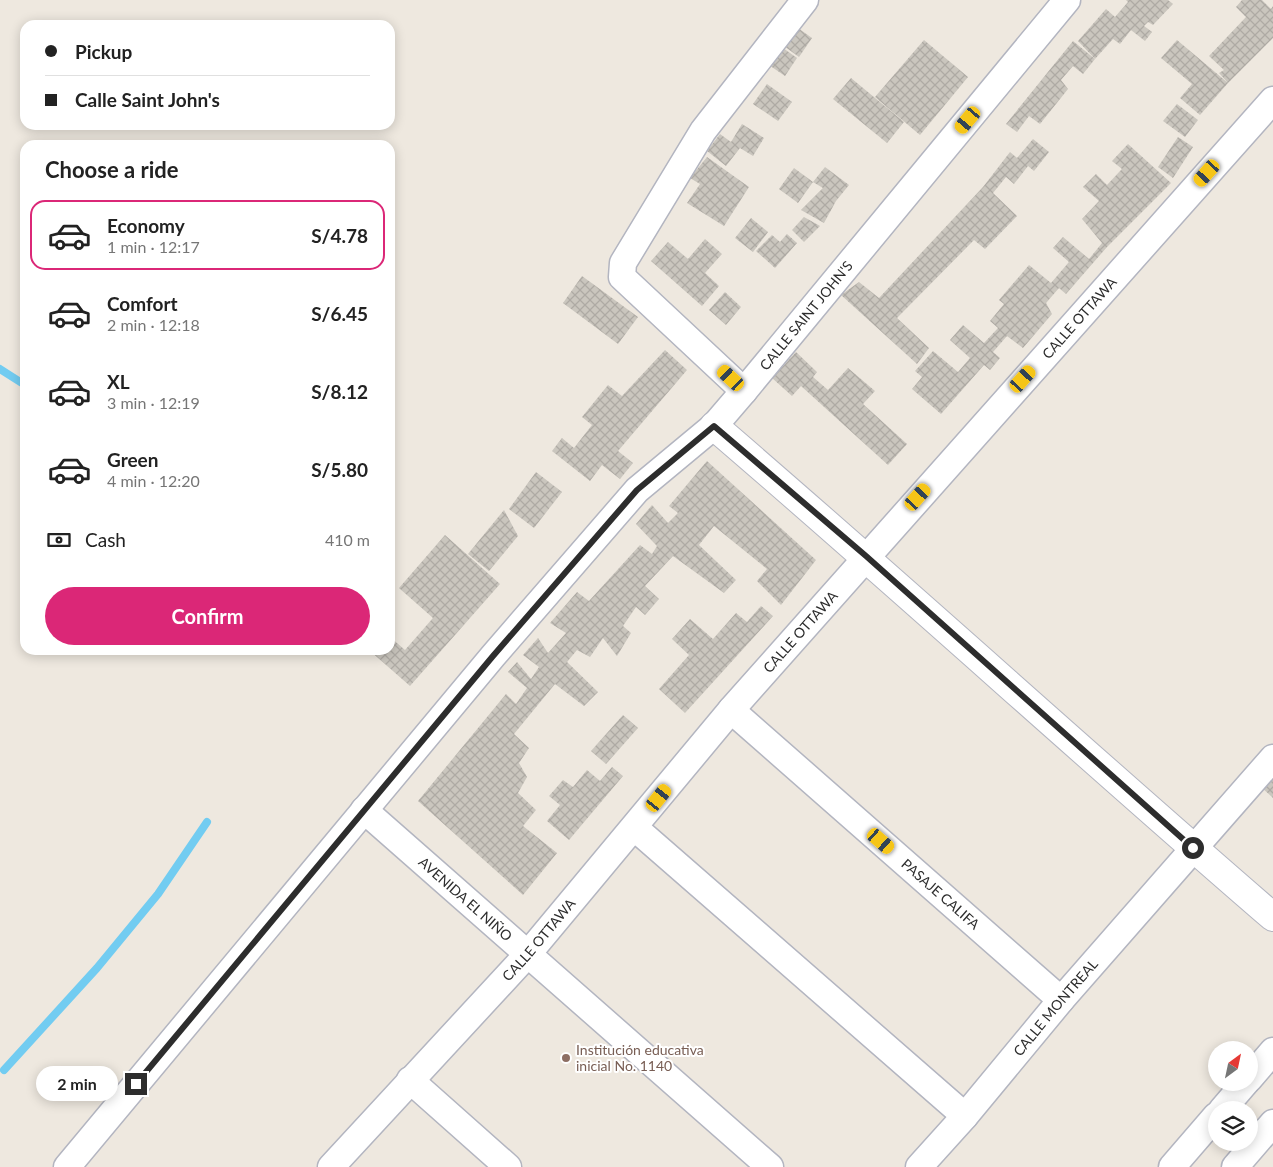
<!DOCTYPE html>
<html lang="en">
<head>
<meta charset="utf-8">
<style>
  body { margin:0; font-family:Lato,sans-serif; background:#f6f6f6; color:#222; height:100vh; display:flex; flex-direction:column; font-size:19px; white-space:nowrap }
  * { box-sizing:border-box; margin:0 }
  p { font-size:16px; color:#767676 }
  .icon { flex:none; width:28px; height:28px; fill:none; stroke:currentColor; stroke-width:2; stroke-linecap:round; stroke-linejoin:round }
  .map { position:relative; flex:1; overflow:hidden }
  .drawer { position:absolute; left:20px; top:140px; width:375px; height:515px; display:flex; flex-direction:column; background:#fff; border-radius:15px; box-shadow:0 2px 12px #0003 }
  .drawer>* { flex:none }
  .banner { position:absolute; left:20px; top:20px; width:375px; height:110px; border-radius:15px; box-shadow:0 2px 12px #0003; display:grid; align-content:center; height:110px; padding:0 25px; background:#fff }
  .needle { width:32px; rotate:33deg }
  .fabs { position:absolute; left:1208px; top:1041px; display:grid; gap:10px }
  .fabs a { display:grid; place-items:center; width:50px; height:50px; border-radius:50%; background:#fff; box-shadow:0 2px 12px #0003; font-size:25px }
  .end { position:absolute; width:22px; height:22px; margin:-11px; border:6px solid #2d2d2d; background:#fff; box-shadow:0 0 0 2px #fff }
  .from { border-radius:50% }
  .bubble { position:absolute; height:35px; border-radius:18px; background:#fff; box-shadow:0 2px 12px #0003; font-size:16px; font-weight:700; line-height:35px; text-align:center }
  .car { position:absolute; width:15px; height:30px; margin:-15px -8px; border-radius:6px; box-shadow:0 0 4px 1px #0007; background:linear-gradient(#f5c518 24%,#345 0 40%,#f5c518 0 76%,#345 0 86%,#f5c518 0) }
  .banner b { display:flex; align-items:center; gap:18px; height:48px; font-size:19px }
  .banner b+b { border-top:1px solid #e0e0e0 }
  .banner i { width:12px; height:12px; background:#222 }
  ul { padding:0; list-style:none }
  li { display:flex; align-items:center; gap:15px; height:70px; margin:0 10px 8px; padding:0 15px; border:2px solid transparent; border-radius:15px }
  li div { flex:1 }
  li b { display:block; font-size:19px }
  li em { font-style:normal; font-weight:700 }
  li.current { border-color:#db2777 }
  li>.icon { width:45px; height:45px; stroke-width:1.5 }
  h2 { padding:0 25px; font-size:22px; line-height:60px }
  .pay { display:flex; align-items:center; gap:12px; height:55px; padding:0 25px; font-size:19px }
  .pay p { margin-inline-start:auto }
  .cta { display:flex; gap:10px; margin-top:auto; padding:10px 25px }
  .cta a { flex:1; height:58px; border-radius:30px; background:#db2777; color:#fff; font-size:20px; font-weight:700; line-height:58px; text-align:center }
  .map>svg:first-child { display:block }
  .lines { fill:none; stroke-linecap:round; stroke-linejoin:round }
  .stream { stroke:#72ccf1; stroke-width:8 }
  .building { fill:url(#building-cross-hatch) }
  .minor-casing { stroke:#b3b5c0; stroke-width:29 }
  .tertiary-casing { stroke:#b3b5c0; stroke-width:30 }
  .minor { stroke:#fff; stroke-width:26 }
  .tertiary { stroke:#fff; stroke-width:28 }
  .route { stroke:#2d2d2d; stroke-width:6 }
  .education-dot { fill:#8d6e63; stroke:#fff; stroke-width:2 }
  .labels { text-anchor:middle; stroke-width:4; stroke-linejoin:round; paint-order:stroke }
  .street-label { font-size:14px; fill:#2d2d2d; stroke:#fff }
  .education-label { font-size:14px; fill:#785e54; stroke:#fff; text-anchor:start }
</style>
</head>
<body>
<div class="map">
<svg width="1273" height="1167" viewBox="0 0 1273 1167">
  <defs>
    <pattern id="building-cross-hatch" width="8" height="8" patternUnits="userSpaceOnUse" patternTransform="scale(1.25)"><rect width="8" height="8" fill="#cac6be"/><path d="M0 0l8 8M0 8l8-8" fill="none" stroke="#aeaaa4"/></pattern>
  </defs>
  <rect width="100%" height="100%" fill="#eee8df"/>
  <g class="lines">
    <!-- stream -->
    <g class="stream">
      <polyline points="0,369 25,385"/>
      <polyline points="4,1070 97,968 158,894 207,822"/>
    </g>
  </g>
  <!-- building -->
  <g class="building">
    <polygon points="1126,0 1168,0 1173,4 1153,25 1148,22 1144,26 1152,32 1145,41 1131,30 1120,44 1113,39 1095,59 1078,41 1106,9 1115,17 1128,2"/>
    <polygon points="1242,0 1262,0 1271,9 1273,6 1273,38 1228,83 1200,115 1180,98 1192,84 1161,58 1177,40 1228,83 1219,73 1224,70 1209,56 1246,17 1236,7"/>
    <polygon points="791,23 812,38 799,57 777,41"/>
    <polygon points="924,40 968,77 920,135 875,97"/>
    <polygon points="1073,41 1095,59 1083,74 1073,66 1061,80 1068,89 1040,124 1029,116 1017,132 1006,124"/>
    <polygon points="776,43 797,58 785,76 763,61"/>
    <polygon points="851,78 904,122 887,143 833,99"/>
    <polygon points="767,84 792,102 778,121 753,104"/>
    <polygon points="1177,104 1198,120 1185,137 1163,121"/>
    <polygon points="742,124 764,138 753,156 740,148 726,166 707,151 720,134 731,142"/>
    <polygon points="1178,137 1193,147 1173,178 1158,167"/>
    <polygon points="1033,139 1049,152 1034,171 1028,166 1014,184 1006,177 993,193 1017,216 985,249 974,240 897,318 929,348 917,364 841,295 859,282 879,298 983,187 1010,152 1017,158"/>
    <polygon points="1128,144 1171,183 1107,247 1066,294 1059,288 1046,303 1052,314 1023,348 1007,336 993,352 1000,358 990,370 984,365 941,414 912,389 922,377 915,371 933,351 958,372 970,358 950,340 963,325 984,343 998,328 990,321 1004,304 999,300 1029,265 1051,283 1069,262 1053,248 1063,237 1089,259 1102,243 1082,219 1099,201 1083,187 1096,174 1107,185 1122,169 1112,161"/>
    <polygon points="707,157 749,187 724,226 687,203 700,184 690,178"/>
    <polygon points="825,167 849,185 836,201 824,223 801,210 823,188 813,182 798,203 779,189 794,168 813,182"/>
    <polygon points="804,217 820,226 804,242 792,230"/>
    <polygon points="751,218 768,232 753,252 735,238"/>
    <polygon points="787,234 797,243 775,268 756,251 772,235 780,242"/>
    <polygon points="705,239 722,254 705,273 719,286 702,306 651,261 668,242 688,259"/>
    <polygon points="582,276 638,317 618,344 563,303"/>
    <polygon points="725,292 741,307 726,325 709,310"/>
    <polygon points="665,350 687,370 618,451 633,463 620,479 602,465 590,481 552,451 562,438 574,448 592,425 582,417 608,385 622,396"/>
    <polygon points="796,352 817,372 813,377 828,390 848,368 875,391 863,404 907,444 888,465 801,386 792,396 772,378"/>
    <polygon points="707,461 816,560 781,605 757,581 767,569 714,526 699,545 736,580 724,593 673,556 645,586 659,599 645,615 636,607 623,626 631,633 617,656 603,638 590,657 577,650 567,662 598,692 584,706 555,684 514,734 529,748 519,763 527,777 518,793 536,810 523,826 557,853 523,895 418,801 506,694 516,704 527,688 508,672 517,662 531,679 539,667 523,655 538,638 548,653 566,633 550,623 577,592 589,601 640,545 652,554 657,546 636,524 652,505 668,523 678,513 669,506"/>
    <polygon points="536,472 562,492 534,528 509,509"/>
    <polygon points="504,510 518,536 489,571 468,554"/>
    <polygon points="445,535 500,584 410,686 369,650 390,650 390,637 405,650 433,618 399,588"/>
    <polygon points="761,606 773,616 685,713 659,689 689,655 672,639 690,619 713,639 736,613 747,622"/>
    <polygon points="623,715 638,728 606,764 591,751"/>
    <polygon points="612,767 623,776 569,840 547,821 560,805 549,796 563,780 573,787 587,770 600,781"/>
    <polygon points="1273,773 1273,798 1261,787"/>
  </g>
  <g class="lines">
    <!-- minor casing -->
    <g class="minor-casing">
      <g id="minor">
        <polyline points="744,391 622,277 623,263 703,131 805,0"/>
        <path id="s1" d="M731 710 1061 1000"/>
        <path id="s2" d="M364 810 770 1167"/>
        <polyline points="635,828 965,1116"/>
        <polyline points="1249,1079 1273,1051"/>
        <polyline points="410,1080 508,1167"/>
        <polyline points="1222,1110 1246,1082"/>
        <path id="s3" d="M67 1167 493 656 637 490 714 426 744 391 1067 0"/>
        <path id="s4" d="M331 1167 527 955 731 710 1273 100"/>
        <path id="s5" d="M919 1167 965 1116 1061 1000 1273 758"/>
        <polyline points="1172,1167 1216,1116"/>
        <polyline points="1235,1167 1273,1123"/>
      </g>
    </g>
    <!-- tertiary casing -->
    <g class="tertiary-casing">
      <path id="tertiary" d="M714 426C902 587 1085 755 1273 917"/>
    </g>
    <!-- minor -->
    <use href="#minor" class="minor"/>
    <!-- tertiary -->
    <use href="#tertiary" class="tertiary"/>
  </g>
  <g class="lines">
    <!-- route -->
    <polyline class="route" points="136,1084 493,656 637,490 714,426 866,556 1193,848"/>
  </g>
  <!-- markers -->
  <circle class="education-dot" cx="566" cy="1058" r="5"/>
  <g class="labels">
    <!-- street labels -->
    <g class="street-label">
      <text dy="5" stroke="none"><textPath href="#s3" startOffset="1129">CALLE SAINT JOHN'S</textPath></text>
      <text dy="5" stroke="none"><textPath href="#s4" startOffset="1132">CALLE OTTAWA</textPath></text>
      <text dy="5" stroke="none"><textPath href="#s4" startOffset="712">CALLE OTTAWA</textPath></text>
      <text dy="5" stroke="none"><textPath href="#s1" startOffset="279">PASAJE CALIFA</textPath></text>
      <text dy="5" stroke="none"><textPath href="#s2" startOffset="135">AVENIDA EL NIÑO</textPath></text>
      <text dy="5" stroke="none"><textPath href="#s4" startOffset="308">CALLE OTTAWA</textPath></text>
      <text dy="5" stroke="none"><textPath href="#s5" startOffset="210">CALLE MONTREAL</textPath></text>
    </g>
    <!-- education labels -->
    <g class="education-label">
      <text x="576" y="1055">Institución educativa<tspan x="576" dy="16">inicial No. 1140</tspan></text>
    </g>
  </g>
</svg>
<div class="fabs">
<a><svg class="needle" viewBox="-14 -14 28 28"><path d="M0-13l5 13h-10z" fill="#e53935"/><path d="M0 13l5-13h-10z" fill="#767676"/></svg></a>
<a><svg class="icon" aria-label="layers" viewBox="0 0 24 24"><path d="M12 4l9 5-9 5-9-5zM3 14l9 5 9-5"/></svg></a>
</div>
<i class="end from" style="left:1193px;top:848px"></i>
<i class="end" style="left:136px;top:1084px"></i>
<div class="bubble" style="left:36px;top:1066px;width:82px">2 min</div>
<i class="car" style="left:968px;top:120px;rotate:220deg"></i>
<i class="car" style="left:1207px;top:173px;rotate:222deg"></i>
<i class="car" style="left:731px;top:378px;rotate:313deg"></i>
<i class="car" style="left:1023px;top:379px;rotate:42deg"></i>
<i class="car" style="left:918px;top:497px;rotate:42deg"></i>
<i class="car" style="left:659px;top:798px;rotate:39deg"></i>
<i class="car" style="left:881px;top:841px;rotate:131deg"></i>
<div class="banner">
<b><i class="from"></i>Pickup</b>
<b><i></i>Calle Saint John's</b>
</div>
<section class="drawer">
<h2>Choose a ride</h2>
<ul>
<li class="current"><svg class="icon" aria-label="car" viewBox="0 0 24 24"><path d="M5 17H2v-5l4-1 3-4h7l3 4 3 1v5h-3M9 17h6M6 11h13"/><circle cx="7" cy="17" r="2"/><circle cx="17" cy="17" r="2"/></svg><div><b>Economy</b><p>1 min · 12:17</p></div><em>S/4.78</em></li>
<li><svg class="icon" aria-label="car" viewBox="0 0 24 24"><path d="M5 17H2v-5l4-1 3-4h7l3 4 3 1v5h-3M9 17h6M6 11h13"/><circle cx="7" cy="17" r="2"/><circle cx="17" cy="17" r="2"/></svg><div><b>Comfort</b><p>2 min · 12:18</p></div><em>S/6.45</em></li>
<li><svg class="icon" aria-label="car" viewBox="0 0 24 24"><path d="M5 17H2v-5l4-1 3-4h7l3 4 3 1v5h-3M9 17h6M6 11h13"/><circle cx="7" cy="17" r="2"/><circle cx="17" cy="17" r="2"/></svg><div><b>XL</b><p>3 min · 12:19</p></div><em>S/8.12</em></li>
<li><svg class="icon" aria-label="car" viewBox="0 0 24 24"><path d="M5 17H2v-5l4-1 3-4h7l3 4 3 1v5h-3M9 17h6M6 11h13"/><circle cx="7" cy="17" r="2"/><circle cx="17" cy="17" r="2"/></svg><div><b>Green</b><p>4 min · 12:20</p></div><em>S/5.80</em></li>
</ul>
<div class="pay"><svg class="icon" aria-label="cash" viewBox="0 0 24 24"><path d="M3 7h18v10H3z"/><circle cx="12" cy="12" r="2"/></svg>Cash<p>410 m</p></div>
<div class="cta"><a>Confirm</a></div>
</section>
</div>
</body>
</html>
